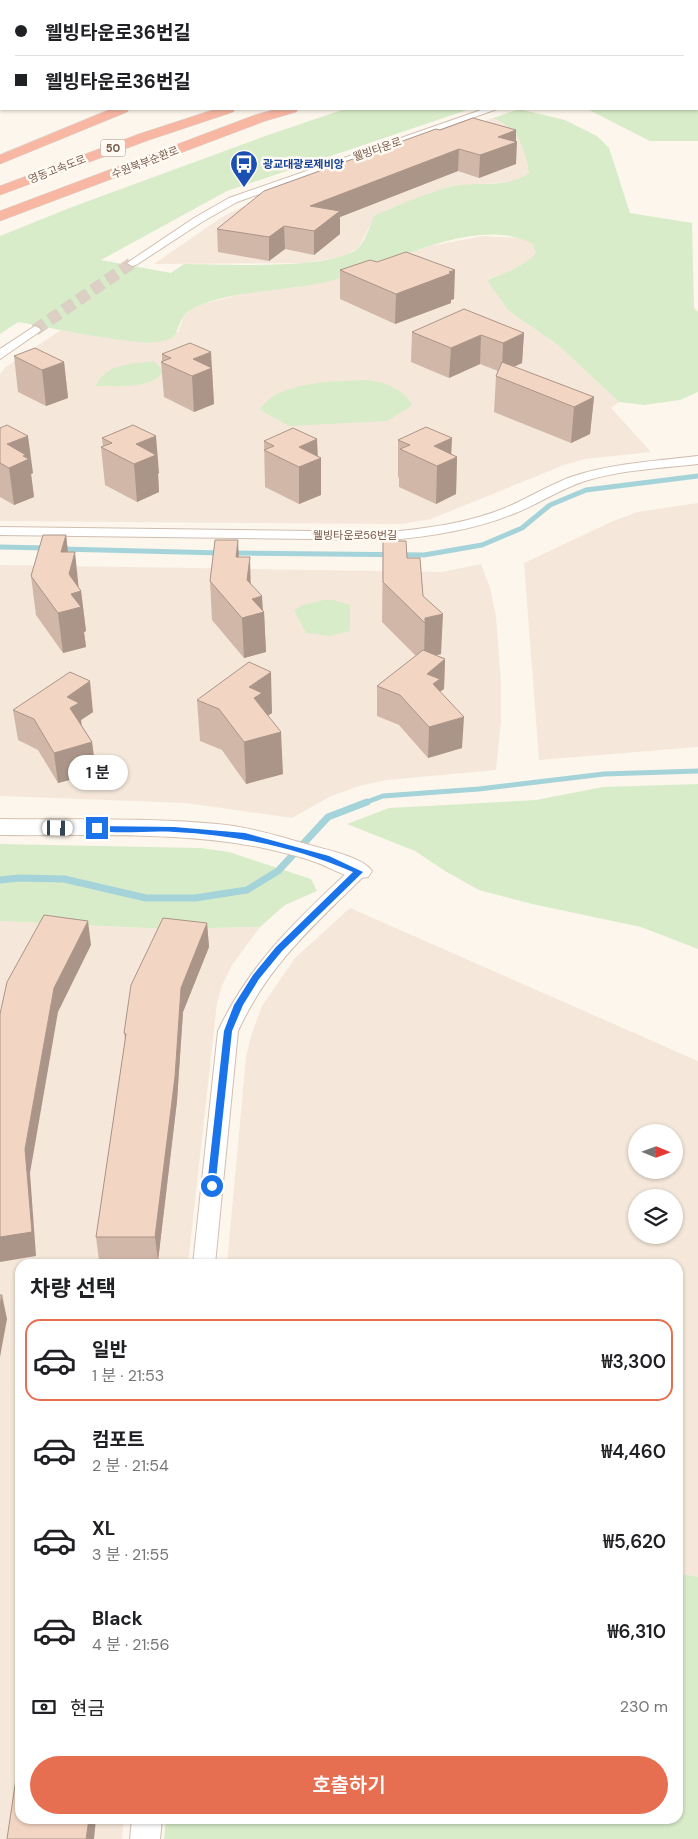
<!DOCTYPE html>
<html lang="ko">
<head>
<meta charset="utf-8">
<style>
  body { margin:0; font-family:"DM Sans","Noto Sans KR",sans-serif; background:#f2f2f2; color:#202124; height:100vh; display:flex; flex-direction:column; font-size:19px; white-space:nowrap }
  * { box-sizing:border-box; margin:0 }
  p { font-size:16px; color:#757577 }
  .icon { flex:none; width:28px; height:28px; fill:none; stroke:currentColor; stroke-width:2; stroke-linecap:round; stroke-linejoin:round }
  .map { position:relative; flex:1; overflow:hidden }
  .panel { position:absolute; left:15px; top:1259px; width:668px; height:565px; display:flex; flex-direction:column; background:#fff; border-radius:15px; box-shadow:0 1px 4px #0004 }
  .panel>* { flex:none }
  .top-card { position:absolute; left:0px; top:0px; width:699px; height:110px; box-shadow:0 1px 4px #0004; display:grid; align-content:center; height:110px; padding:0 15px; background:#fff }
  .needle { width:32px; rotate:91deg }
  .tools { position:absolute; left:628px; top:1124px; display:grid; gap:10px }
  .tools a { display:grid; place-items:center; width:55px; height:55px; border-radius:50%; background:#fff; box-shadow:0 1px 4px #0004; font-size:25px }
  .end { position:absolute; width:22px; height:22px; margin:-11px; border:6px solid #1a73e8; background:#fff; box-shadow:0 0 0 2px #fff }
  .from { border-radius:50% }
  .bubble { position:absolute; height:35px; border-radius:18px; background:#fff; box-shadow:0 1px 4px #0004; font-size:16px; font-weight:600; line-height:35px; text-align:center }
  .car { position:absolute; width:15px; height:30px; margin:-15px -8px; border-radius:6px; box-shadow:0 0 4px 1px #0007; background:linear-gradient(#fff 24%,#345 0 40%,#fff 0 76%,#345 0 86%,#fff 0) }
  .top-card b { display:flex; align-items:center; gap:18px; height:48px; font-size:19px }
  .top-card b+b { border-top:1px solid #e0e0e0 }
  .top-card i { width:12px; height:12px; background:#202124 }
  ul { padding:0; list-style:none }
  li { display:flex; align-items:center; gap:15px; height:82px; margin:0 10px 8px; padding:0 5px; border:2px solid transparent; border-radius:15px }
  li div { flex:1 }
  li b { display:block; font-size:19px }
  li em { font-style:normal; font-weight:600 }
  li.active { border-color:#e76f51 }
  li>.icon { width:45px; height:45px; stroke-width:1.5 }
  h2 { padding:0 15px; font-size:22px; line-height:60px }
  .pay { display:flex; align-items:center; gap:12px; height:55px; padding:0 15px; font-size:19px }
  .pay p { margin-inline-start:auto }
  .cta { display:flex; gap:10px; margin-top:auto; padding:10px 15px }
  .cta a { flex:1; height:58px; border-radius:30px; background:#e76f51; color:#fff; font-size:20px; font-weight:600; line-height:58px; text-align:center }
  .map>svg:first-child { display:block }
  .residential { fill:#f5e8da; fill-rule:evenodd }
  .green { fill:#d8ecc9 }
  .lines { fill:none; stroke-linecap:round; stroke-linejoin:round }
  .stream-far1 { stroke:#a5d3da; stroke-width:5 }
  .stream { stroke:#a5d3da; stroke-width:7 }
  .street-tunnel { stroke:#dcd0c4; stroke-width:12; stroke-dasharray:12 5.5; stroke-linecap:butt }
  .street-casing { stroke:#d1beb0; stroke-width:2 }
  .secondary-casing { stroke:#d6c0b0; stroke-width:2 }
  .highway-casing { stroke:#dad1cd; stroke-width:1 }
  .street { fill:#fff; fill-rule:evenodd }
  .secondary { fill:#fff; fill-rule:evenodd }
  .highway { fill:#f7b7a3; fill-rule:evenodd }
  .wall { fill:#d1b7a8 }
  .shaded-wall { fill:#aa9588 }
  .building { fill:#f3d5c3; stroke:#aa9588 }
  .route { fill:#1a73e8 }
  .labels { text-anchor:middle; stroke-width:5; stroke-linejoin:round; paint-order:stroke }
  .shield { fill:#fffaf3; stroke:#a28b7f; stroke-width:1 }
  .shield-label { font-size:11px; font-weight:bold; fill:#7a5c4d }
  .far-street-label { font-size:11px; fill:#7a5c4d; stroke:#fffaf3 }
  .far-transit-label { font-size:11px; font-weight:bold; fill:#164399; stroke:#fffaf3; text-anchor:start }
</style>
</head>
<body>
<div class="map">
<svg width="698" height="1839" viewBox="0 0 698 1839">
  <rect width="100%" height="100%" fill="#fdf6ec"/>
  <!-- residential -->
  <g class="residential">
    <polygon points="493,118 506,123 517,135 524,149 529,173 520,179 511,182 455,186 432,192 375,216 359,247 343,257 303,263 154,264 222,217 244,206"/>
    <polygon points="483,236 522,238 533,244 536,253 529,261 508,272 488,279 509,311 559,346 619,402 611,408 651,452 585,459 564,465 431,519 402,524 0,521 0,374 7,366 61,330 116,339 178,332 184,316 191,309 203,304 250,292 298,287 430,246"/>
    <polygon points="698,503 698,747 539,760 524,563 611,522 637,512"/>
    <polygon points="481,564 490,588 496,616 501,683 501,721 496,770 387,780 359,786 331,796 292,818 186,803 0,796 0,565 442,572"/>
    <path d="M350 908 698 1061V1577L678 1573V1264H227L246 1057 252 1033 262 1006 295 958ZM636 1132H674V1170H636ZM636 1198H674V1235H636Z"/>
    <polygon points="0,921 164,929 260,927 232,965 222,986 217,1003 188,1264 20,1264 20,1819 124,1819 122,1839 0,1839"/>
  </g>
  <!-- green -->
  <g class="green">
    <polygon points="0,0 317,0 1,1 1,37"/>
    <polygon points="698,105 698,141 650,141 587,109 698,109"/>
    <path d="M345 109H470L227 191 101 260 171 273 184 264C219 264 337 271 359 247 366 240 370 225 374 216 400 205 426 192 454 186 479 181 507 189 529 173 524 146 519 129 493 118L519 109 565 120 597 136 609 148 630 213 692 223 694 308 698 312V392L680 400 644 405 619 402 559 346 509 311 487 280C505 273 523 267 536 253L533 244C474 212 381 270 322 283 282 291 242 290 203 304 196 307 188 310 184 316 174 331 181 339 156 342 145 344 133 341 122 340 87 336 52 328 18 322L0 334V236L72 207 268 135Z"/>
    <path d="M154 361 160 367 162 372C152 390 113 386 96 386 105 363 133 364 154 361Z"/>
    <path d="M366 380C384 381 402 389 412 404L410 407 387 421 289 426 260 410C276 381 337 381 366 380Z"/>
    <polygon points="324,600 333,600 350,605 350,631 329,636 306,633 294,610 303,605"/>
    <polygon points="698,784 698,949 641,927 532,904 479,890 445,871 415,851 347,824 389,808 536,800 603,787"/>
    <polygon points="0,844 200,848 229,852 311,879 317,891 285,905 260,927 165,929 0,921"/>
    <polygon points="678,1573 698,1577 698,1839 164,1839 166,1819 678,1819"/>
  </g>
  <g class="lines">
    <!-- stream-far1 -->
    <g class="stream-far1">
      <polyline points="0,547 46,548"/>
      <polyline points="61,549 221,553"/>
      <polyline points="231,553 424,555 482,545 522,528 550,505 586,490 698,476"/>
      <polyline points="364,803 383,796 479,789 604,774 698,771"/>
    </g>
    <!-- stream -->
    <polyline class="stream" points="0,880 19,878 64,879 146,898 195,898 247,890 278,871 328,817 367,802"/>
    <!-- street-tunnel -->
    <polyline class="street-tunnel" points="35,330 132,263"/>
    <!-- street casing -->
    <g class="street-casing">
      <g id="street">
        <polygon points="484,109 497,109 237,202 202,222 136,265 132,266 127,263 194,218 229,198"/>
        <polygon points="35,326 39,328 41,330 39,332 0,359 0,349"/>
        <path d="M698 456V464C661 468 621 470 585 481 560 489 537 505 513 514 473 530 432 536 390 540L0 535V527L390 532C429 528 468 523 505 508 529 498 550 484 574 476 614 463 657 461 698 456Z"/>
        <path d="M359 865 365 867 368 871 365 875C314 925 268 965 238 1031L215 1264H193L218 1031C251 961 298 919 353 867Z"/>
        <polygon points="132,1819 162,1819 160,1839 130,1839"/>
      </g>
    </g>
    <!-- secondary casing -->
    <g class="secondary-casing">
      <path id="secondary" d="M0 819C72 820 145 817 217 824 251 827 285 838 317 847 332 851 363 858 372 871L368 877C350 881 334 869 318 863 299 856 278 851 259 847 174 831 86 836 0 835Z"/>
    </g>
    <!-- highway casing -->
    <g class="highway-casing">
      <g id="highway">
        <polygon points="111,109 129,109 127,112 0,164 0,155"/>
        <polygon points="216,109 235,109 233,112 149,140 0,195 0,186 139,134"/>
        <polygon points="277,109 298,109 296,112 265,121 0,221 0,211 255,115"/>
      </g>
    </g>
    <!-- street -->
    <use href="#street" class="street"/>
    <!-- secondary -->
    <use href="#secondary" class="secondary"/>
    <!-- highway -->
    <use href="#highway" class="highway"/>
  </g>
  <!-- wall -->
  <g class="wall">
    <polygon points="440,130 516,142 516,164 479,178 458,171 340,217 340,234 314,255 285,249 269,261 218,252 217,229"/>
    <polygon points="377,262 454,299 451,300 451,303 395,324 340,299 340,270"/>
    <polygon points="412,332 524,333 522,363 514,367 594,397 590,434 571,443 494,412 496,376 498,371 480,364 449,378 411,362"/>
    <polygon points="162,354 212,368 214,404 194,412 164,397 161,362 162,361"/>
    <polygon points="14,356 64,362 68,398 46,406 18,392"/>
    <polygon points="133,425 159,473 158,474 159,492 137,502 105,485 101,447 103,447 102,438"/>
    <polygon points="0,428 33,473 31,474 34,497 14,505 0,497"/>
    <polygon points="398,440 451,454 457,457 456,494 436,504 399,487 399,478 398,477"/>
    <polygon points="264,441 321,458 321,495 299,504 265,487"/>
    <polygon points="66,535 68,552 79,588 81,591 86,631 84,632 86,647 63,653 36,615 31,576"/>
    <polygon points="383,541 407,558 423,596 441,654 436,655 445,659 444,689 440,692 462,748 428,758 399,725 377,716 377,686 416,656 382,622"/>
    <polygon points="239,557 263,610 264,612 266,652 244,658 212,620 210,581"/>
    <polygon points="197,700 272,713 268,715 283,774 246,784 222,750 200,741"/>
    <polygon points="13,710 93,712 81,720 82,726 92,742 96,773 58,783 38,750 18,740"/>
    <polygon points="207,923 209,947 183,1012 177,1101 158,1261 99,1261 96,1237 125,1040 124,1033"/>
  </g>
  <!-- shaded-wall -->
  <g class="shaded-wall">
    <polygon points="516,130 516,142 517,142 516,164 479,178 480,155 498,137"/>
    <polygon points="459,149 458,171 340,217 340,234 314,255 314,231 310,206"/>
    <polygon points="284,226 285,249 269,261 269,237"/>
    <polygon points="455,270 454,299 451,300 451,303 395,324 396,294"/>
    <polygon points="524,333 522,363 502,372 503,343"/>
    <polygon points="481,335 480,364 449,378 451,348"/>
    <polygon points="211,352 214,404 194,412 192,376 193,359"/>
    <polygon points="64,362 68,398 46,406 42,370"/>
    <polygon points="594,397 590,434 571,443 574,407"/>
    <polygon points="28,436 33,473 31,474 34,497 14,505 9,468 7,444"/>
    <polygon points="156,436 159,473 158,474 159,492 137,502 134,464 136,444"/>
    <polygon points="452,438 451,460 457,457 456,494 436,504 437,466 434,446"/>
    <polygon points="317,439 318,459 321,458 321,495 299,504 299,447"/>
    <polygon points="66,535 70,570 75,552 79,591 81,591 86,631 84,632 86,647 63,653 58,613 61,552"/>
    <polygon points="238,540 240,579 236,557"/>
    <polygon points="250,557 251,596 252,599 262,596 263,612 264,612 266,652 244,658 242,618"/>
    <polygon points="443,614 441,654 424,658 425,618"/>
    <polygon points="445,659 444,689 439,692 439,709 427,674"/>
    <polygon points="271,672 272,713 263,719 281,732 283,774 246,784 244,742 249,687"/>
    <polygon points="90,681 93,712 81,720 82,733 74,739 67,697"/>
    <polygon points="464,717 462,748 428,758 429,727"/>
    <polygon points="92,742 96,773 58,783 54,753"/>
    <polygon points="88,921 91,945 58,1012 30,1173 36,1256 0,1262 0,1237 25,1149 54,988"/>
    <polygon points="207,923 209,947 183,1012 177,1101 158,1261 155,1237 181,988"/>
    <polygon points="2,1295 7,1319 0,1357 0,1306"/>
    <polygon points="89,1819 96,1819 94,1839 86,1839"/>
  </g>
  <!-- building -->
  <g class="building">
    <polygon points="473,118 516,130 498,137 517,142 480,155 459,149 310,206 340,211 314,231 284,226 269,237 217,229 264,191 436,129 440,130"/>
    <polygon points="406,252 455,270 449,272 452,273 396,294 340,270 370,260 377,262"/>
    <polygon points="464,309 524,333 503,343 481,335 451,348 412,332"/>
    <polygon points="190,343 211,352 193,359 212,368 192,376 161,362 171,358 162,354"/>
    <polygon points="35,348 64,362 42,370 14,356"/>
    <polygon points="502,362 594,397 574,407 496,376"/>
    <polygon points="7,425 28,436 7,444 26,455 23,456 29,459 9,468 0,463 0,428"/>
    <polygon points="133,425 156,436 136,444 156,455 134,464 101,447 112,443 102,438"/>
    <polygon points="426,427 452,438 434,446 457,457 437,466 400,449 410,445 398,440"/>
    <polygon points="293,428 317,439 299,447 321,458 299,467 264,450 274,446 264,441"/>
    <polygon points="43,535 66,535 61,552 75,552 69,574 81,591 71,594 81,607 58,613 31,576"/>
    <polygon points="215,540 238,540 236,557 250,557 247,580 262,596 252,599 264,612 242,618 210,581"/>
    <polygon points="383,541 406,541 407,558 420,558 423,596 443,614 425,618 425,623 383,582"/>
    <polygon points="423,650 445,659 427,674 440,679 433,684 464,717 429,727 400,695 377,686"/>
    <polygon points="249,662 271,672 249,687 262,693 254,698 281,732 244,742 219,709 197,700"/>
    <polygon points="70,672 90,681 67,697 79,703 70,708 92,742 54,753 34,719 13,710"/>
    <polygon points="44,915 88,921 54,988 25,1149 32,1232 0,1237 0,1014 7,982"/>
    <polygon points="163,918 207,923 181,988 175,1077 155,1237 96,1237 126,1034 124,1033 131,985"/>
    <polygon points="0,1295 2,1295 0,1306"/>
    <polygon points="20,1752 20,1819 89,1819 86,1839 7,1839"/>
  </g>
  <!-- route -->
  <path class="route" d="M97 826 174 827 245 833 329 856 363 872 282 951 259 979 243 1005 232 1031 215 1189H209L207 1186 224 1031 234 1005 253 975 276 947 353 872C296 847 236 835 175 832 148 830 120 835 94 830V827Z"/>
  <!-- icons -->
  <defs>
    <g id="bus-pin" transform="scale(1.4375)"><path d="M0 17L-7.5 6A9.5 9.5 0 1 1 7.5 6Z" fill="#1a4fb4" stroke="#fffaf3"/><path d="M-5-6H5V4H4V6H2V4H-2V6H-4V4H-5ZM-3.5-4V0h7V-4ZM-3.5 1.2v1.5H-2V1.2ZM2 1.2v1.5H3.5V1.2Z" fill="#fff"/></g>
  </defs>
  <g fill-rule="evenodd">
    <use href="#bus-pin" x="244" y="164"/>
  </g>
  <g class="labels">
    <!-- shield labels -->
    <rect class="shield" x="100.5" y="139.5" width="25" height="17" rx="4"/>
    <g class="shield-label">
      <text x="113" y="152">50</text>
    </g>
    <!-- far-street labels -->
    <g class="far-street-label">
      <text transform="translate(377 149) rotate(-19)" y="4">웰빙타운로</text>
      <text transform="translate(145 162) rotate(-21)" y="4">수원북부순환로</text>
      <text transform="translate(57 169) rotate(-21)" y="4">영동고속도로</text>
      <text x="355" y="539">웰빙타운로56번길</text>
    </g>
    <!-- far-transit labels -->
    <g class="far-transit-label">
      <text x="263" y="168">광교대광로제비앙</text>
    </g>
  </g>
</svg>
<div class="tools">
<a><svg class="needle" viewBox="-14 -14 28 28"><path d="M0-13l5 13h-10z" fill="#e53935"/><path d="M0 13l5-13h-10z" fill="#757577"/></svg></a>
<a><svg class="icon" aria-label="layers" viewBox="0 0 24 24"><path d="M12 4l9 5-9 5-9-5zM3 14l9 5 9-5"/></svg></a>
</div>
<i class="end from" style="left:212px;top:1186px"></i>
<i class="end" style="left:97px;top:828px"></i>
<div class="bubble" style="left:68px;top:755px;width:60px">1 분</div>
<i class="car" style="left:58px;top:828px;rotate:91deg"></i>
<div class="top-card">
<b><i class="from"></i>웰빙타운로36번길</b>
<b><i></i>웰빙타운로36번길</b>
</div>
<section class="panel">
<h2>차량 선택</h2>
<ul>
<li class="active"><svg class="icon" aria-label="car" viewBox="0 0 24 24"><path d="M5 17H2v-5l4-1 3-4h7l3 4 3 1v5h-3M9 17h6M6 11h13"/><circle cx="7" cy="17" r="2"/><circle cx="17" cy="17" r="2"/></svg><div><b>일반</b><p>1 분 · 21:53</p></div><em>₩3,300</em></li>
<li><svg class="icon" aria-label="car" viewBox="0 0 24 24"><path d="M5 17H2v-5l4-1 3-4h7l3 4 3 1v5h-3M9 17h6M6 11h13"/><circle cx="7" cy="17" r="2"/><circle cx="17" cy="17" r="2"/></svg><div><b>컴포트</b><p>2 분 · 21:54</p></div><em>₩4,460</em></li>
<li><svg class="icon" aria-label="car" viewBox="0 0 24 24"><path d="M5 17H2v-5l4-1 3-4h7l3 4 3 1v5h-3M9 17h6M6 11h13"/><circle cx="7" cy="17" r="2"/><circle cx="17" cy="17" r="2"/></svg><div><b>XL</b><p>3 분 · 21:55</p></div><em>₩5,620</em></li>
<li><svg class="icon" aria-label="car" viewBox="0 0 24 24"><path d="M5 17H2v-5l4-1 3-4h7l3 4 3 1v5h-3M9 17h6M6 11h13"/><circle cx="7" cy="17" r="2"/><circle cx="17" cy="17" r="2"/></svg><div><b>Black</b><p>4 분 · 21:56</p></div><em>₩6,310</em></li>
</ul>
<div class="pay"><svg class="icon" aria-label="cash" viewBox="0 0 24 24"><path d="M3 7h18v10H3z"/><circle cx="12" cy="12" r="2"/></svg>현금<p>230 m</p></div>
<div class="cta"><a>호출하기</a></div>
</section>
</div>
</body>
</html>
